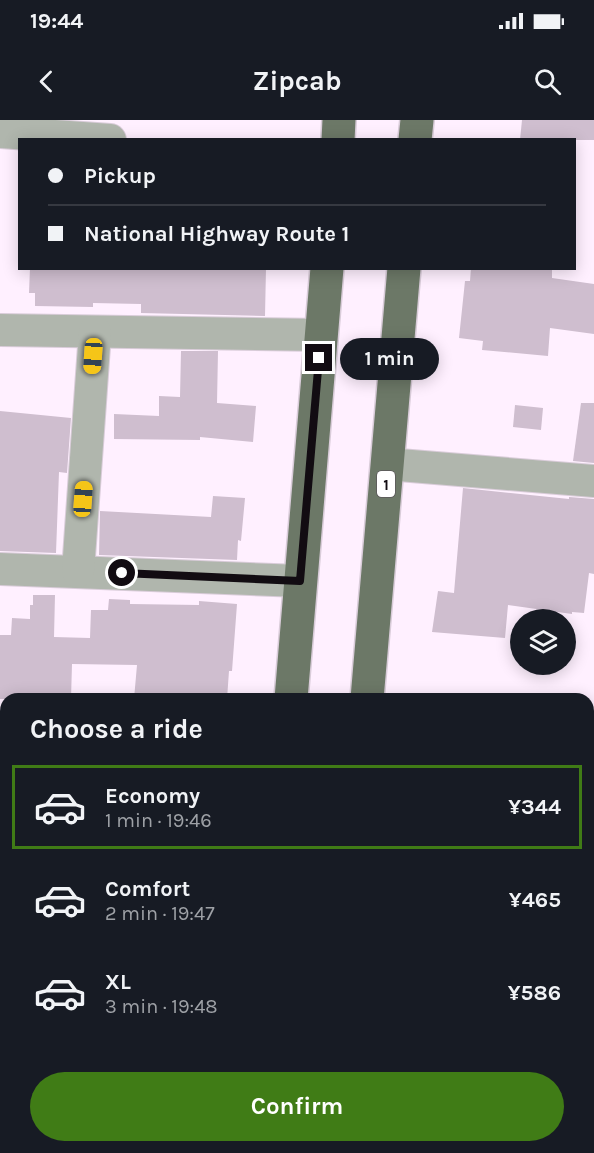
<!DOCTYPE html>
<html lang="en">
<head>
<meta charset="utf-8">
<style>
  body { margin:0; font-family:Karla,sans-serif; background:#20242c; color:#f1f3f6; height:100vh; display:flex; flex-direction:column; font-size:22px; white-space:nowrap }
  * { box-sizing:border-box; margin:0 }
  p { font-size:20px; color:#9ea1a6 }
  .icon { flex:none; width:33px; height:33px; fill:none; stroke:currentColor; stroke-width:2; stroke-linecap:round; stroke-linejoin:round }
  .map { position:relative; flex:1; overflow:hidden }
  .drawer { position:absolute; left:0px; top:573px; width:594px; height:460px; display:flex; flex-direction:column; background:#171b24; border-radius:18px 18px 0 0; box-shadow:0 3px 15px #0003 }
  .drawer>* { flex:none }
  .guide { position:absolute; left:18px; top:18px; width:558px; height:132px; border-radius:0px; box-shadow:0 3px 15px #0003; display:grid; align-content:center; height:132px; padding:0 30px; background:#171b24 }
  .fabs { position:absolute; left:510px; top:489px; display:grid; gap:12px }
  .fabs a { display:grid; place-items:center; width:66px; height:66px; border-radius:50%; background:#171b24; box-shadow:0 3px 15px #0003; font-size:30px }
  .end { position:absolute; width:27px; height:27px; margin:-14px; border:8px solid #120c12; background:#fff; box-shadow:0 0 0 3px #fff }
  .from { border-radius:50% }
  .bubble { position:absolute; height:42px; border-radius:21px; background:#171b24; box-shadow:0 3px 15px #0003; font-size:20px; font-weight:700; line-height:42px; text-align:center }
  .car { position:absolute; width:18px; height:36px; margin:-18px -9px; border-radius:8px; box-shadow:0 0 4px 2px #0007; background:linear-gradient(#f5c518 24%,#345 0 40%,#f5c518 0 76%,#345 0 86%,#f5c518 0) }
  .guide b { display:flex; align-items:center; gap:21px; height:57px; font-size:22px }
  .guide b+b { border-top:2px solid #363941 }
  .guide i { width:15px; height:15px; background:#f1f3f6 }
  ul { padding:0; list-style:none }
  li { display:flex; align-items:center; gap:18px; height:84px; margin:0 12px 9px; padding:0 18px; border:3px solid transparent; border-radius:0px }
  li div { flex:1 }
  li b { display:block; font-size:22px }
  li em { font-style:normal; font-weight:700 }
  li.current { border-color:#407c16 }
  li>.icon { width:54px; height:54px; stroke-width:1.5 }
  h2 { padding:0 30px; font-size:27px; line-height:72px }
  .button { display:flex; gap:12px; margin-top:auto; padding:12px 30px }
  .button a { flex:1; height:69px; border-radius:36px; background:#407c16; color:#fff; font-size:24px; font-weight:700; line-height:69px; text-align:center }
  .status { display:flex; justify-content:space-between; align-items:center; height:42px; padding:0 30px; background:#171b24; direction:ltr }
  .status svg { height:16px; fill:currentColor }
  header { display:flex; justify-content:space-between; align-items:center; height:78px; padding:0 30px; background:#171b24; font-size:27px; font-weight:700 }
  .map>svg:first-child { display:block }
  .building { fill:#cfbecf }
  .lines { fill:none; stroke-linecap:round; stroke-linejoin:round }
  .minor-casing { stroke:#d9ccd9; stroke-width:34 }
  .trunk-casing { stroke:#d9ccd9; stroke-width:36 }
  .minor { stroke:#b0b6ad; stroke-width:32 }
  .trunk { stroke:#6c7867; stroke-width:33 }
  .route { stroke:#120c12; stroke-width:8 }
  .labels { text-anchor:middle; stroke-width:4.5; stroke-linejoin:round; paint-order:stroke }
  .shield { fill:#fff; stroke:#595559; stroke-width:1.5 }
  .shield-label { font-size:16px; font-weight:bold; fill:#120c12 }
</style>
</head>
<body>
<div class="status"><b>19:44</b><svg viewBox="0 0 49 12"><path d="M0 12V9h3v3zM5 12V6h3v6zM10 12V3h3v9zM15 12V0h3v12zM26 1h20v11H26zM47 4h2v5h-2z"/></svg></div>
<header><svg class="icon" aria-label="back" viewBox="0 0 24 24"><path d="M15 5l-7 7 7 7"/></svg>Zipcab<svg class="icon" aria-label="search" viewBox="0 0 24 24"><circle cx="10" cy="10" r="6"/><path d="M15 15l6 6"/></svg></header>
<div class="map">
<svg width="594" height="1033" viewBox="0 0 594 1033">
  <rect width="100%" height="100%" fill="#fff0ff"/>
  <!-- building -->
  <g class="building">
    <polygon points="522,0 594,0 594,20 520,20"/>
    <polygon points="30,148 266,148 265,196 141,193 141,184 93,183 93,187 35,186 35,173 29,173"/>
    <polygon points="471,148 552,148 552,158 594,164 594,214 550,208 548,236 482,230 483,221 459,218 465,161 470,161"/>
    <polygon points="181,231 218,231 217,283 256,286 253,322 200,317 200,320 114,319 114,294 159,296 159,276 180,277"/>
    <polygon points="581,283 594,283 594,343 573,341"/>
    <polygon points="515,285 543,288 541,310 513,307"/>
    <polygon points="0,291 71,298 67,353 59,352 56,433 0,431"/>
    <polygon points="463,368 569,379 569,377 594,379 594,454 589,453 584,493 572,492 572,494 508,485 505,518 432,512 438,471 454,473"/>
    <polygon points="213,376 245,378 241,421 238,420 237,440 99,435 100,391 211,397"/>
    <polygon points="33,475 55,475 54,517 90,518 91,490 108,490 109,479 130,480 130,484 199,485 199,481 237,484 232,551 229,551 227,579 134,579 137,545 72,544 71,579 0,579 0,515 11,515 12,498 30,499 30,485 33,485"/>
  </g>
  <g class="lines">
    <!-- minor casing -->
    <g class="minor-casing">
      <g id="minor">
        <polyline points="0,12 110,20"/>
        <polyline points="0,210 321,215"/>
        <polyline points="387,344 594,361"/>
        <polyline points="0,449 300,461"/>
        <polyline points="78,451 95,212"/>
        <polyline points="588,721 594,673"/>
        <polyline points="0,744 6,744"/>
        <polyline points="588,754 594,755"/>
      </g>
    </g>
    <!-- trunk casing -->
    <g class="trunk-casing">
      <g id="trunk">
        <polyline points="338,20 339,0"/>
        <polyline points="415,20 417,0"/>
        <polyline points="291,579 327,148"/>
        <polyline points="367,579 404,148"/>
        <polyline points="588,911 594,908"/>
        <polyline points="588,995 594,992"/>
        <polyline points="252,1033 252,1028"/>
        <polyline points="312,1033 326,1028"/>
        <polyline points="501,1033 513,1028"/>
      </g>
    </g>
    <!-- minor -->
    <use href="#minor" class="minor"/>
    <!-- trunk -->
    <use href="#trunk" class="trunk"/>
  </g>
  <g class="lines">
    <!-- route -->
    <polyline class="route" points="122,453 300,461 319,238"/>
  </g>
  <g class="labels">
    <!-- shield labels -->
    <rect class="shield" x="377" y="351" width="18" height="26" rx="4.5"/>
    <g class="shield-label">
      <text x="386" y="370">1</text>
    </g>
  </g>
</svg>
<div class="fabs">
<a><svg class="icon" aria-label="layers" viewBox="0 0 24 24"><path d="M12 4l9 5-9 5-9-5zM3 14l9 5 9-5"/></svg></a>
</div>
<i class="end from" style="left:122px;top:453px"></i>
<i class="end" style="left:319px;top:238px"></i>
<div class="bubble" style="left:340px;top:218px;width:99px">1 min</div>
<i class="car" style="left:93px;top:236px;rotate:184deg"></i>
<i class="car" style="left:83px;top:379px;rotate:4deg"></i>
<div class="guide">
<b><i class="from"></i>Pickup</b>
<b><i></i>National Highway Route 1</b>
</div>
<section class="drawer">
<h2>Choose a ride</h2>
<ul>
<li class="current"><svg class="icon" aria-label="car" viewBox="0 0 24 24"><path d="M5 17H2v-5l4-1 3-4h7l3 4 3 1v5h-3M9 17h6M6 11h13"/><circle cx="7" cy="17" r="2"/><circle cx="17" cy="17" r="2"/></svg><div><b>Economy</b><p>1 min · 19:46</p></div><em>¥344</em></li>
<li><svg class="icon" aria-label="car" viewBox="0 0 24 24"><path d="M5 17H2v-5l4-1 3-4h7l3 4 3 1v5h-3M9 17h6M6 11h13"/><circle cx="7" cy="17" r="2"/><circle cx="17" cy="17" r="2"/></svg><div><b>Comfort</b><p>2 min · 19:47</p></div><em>¥465</em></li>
<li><svg class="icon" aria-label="car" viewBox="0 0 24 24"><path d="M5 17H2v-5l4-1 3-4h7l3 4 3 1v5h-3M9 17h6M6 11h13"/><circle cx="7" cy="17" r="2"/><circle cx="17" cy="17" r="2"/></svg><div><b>XL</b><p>3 min · 19:48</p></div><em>¥586</em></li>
</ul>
<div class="button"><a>Confirm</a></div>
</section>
</div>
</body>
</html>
